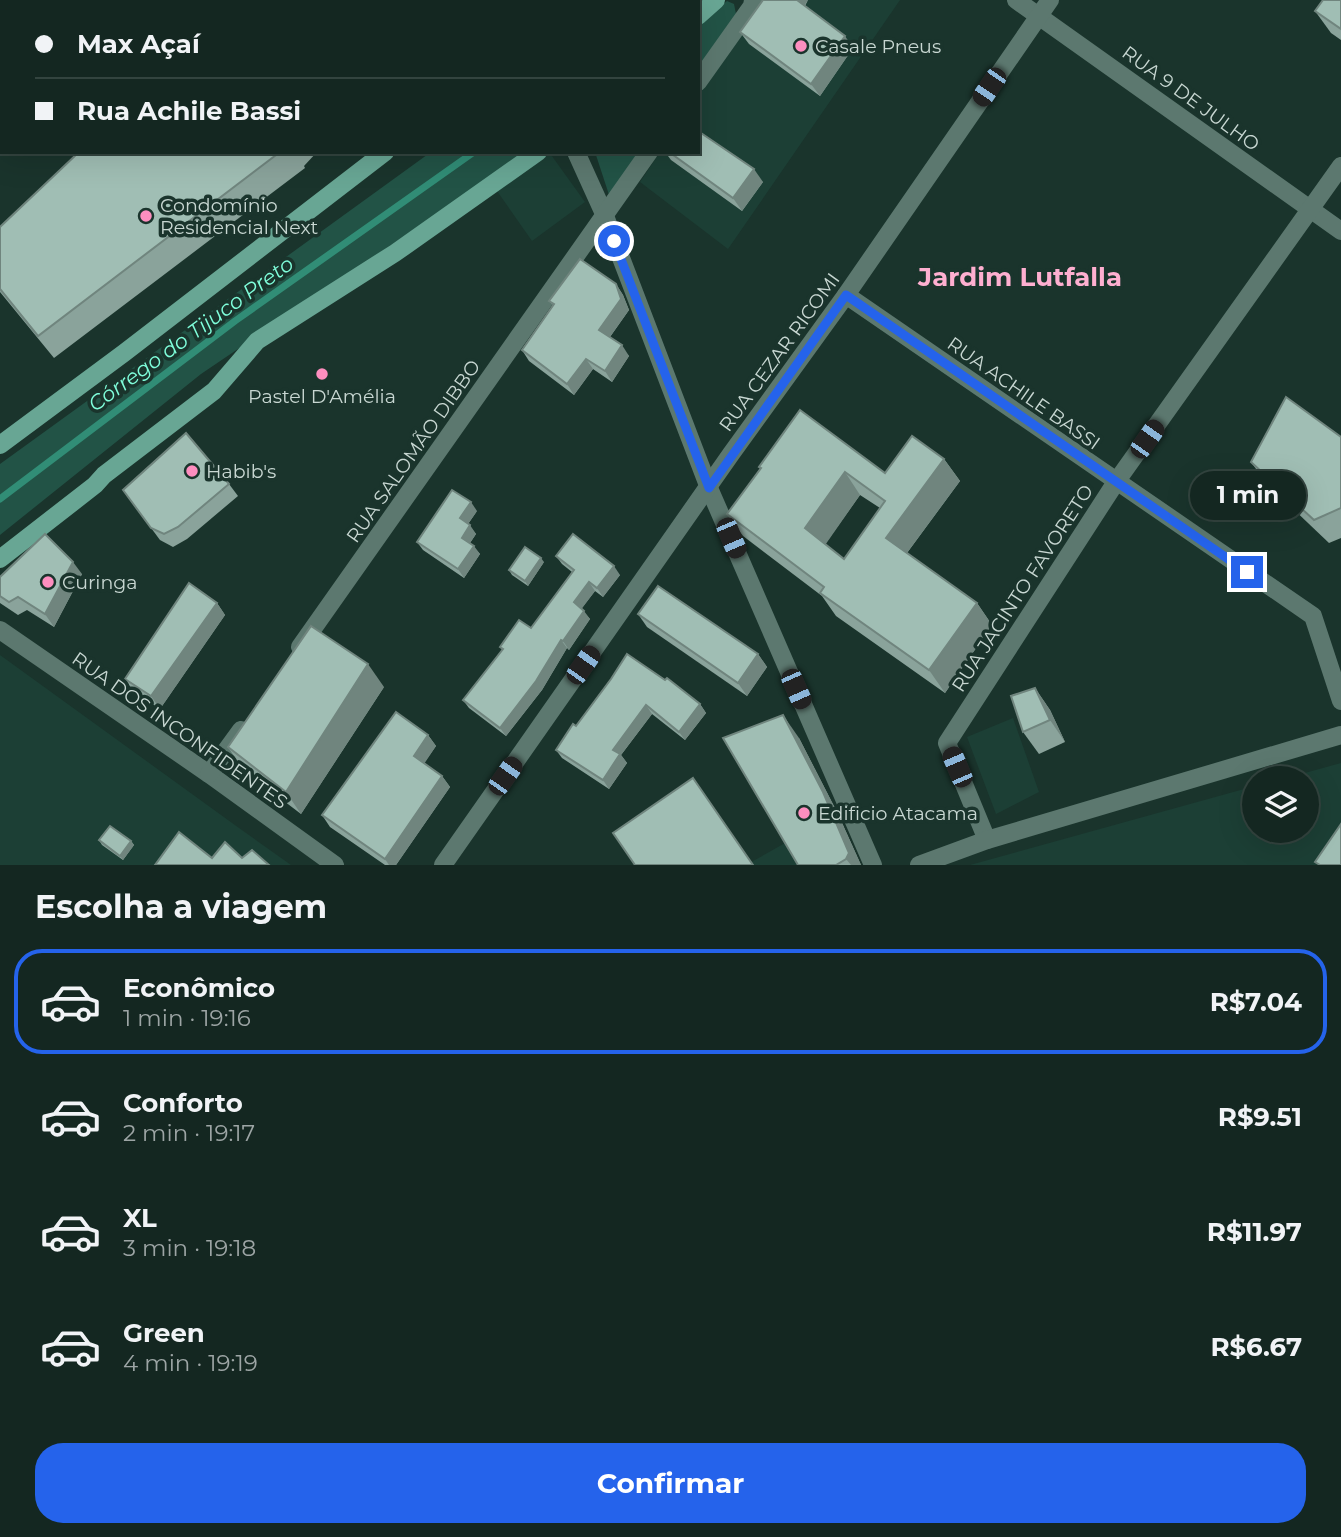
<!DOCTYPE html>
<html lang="pt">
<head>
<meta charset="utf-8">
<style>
  body { margin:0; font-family:Montserrat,sans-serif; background:#21332e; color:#f1f3f6; height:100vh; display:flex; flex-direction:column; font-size:26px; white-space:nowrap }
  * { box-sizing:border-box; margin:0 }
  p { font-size:23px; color:#9da5a5 }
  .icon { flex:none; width:38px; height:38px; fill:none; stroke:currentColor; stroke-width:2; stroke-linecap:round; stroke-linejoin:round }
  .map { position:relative; height:865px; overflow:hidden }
  .panel { display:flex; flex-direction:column; background:#142721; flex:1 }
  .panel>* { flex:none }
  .banner { position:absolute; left:0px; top:0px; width:700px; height:154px; box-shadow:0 7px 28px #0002,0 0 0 2px #33443f; display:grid; align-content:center; height:154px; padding:0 35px; background:#142721 }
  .fabs { position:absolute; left:1242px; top:766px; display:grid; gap:14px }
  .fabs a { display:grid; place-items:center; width:77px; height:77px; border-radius:50%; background:#142721; box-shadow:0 7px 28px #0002,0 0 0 2px #33443f; font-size:35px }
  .end { position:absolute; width:32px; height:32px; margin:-16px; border:9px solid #2563eb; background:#fff; box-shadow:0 0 0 4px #fff }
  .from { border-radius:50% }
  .bubble { position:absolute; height:49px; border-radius:24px; background:#142721; box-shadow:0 7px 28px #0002,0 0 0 2px #33443f; font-size:23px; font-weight:700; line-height:49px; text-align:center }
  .car { position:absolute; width:21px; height:42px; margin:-21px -10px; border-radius:9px; box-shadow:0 0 5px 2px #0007; background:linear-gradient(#222 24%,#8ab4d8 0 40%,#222 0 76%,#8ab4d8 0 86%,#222 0) }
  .banner b { display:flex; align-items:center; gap:24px; height:66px; font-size:26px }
  .banner b+b { border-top:2px solid #33443f }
  .banner i { width:18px; height:18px; background:#f1f3f6 }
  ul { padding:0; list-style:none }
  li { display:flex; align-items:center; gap:21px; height:105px; margin:0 14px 10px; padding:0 21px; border:4px solid transparent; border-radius:28px }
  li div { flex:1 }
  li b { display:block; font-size:26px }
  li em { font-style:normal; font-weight:700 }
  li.on { border-color:#2563eb }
  li>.icon { width:63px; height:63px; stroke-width:1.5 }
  h2 { padding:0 35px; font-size:32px; line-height:84px }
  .cta { display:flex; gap:14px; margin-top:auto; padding:14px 35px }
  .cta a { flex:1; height:80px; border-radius:28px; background:#2563eb; color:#fff; font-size:28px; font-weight:700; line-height:80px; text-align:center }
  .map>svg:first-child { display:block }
  .built { fill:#1c3f35 }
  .green { fill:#225346 }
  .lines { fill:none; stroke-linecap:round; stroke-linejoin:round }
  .stream { stroke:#318d76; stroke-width:7 }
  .minor { stroke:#5c786f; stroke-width:18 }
  .primary { stroke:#68a694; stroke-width:18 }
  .wall { fill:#8aa39b; fill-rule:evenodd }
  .shaded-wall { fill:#70857e }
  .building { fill:#a0beb4; stroke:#70857e; stroke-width:2; fill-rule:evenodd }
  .route { stroke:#2563eb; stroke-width:9 }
  .poi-dot { fill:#fd8ebf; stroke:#1a342c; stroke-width:2.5 }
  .labels { text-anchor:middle; stroke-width:7; stroke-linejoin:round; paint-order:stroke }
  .poi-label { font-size:19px; fill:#c8d7d2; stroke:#1a342c; text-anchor:start }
  .street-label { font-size:19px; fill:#c8d7d2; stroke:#1a342c }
  .water-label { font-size:21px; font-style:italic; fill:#7ffdda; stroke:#1a342c }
  .district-label { font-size:26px; font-weight:bold; fill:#feafd0; stroke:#1a342c }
</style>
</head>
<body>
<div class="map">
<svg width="1341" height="865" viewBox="0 0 1341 865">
  <rect width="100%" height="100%" fill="#1a342c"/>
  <!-- built -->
  <g class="built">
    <polygon points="763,0 900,0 728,249 640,182 660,152 698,152 698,96"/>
    <polygon points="546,152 549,152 585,202 532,241 497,191"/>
    <polygon points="0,655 239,828 291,865 0,865"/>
    <polygon points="1013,718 1039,792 996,814 967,737"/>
    <polygon points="1341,763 1341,865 970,865 1255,786 1255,831 1307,831 1307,779 1283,779"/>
    <polygon points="826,820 847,865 746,865"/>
  </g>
  <!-- green -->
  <g class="green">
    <polygon points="727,1 734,4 737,19 698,76 698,24"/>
    <polygon points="431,152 528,152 201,374 0,535 0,464"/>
    <polygon points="595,152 647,152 612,204"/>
  </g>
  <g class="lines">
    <!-- stream -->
    <g class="stream">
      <polyline points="637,2 639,0"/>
      <polyline points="0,499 235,321 474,152"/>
    </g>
    <!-- minor -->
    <g class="minor">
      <polyline points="523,0 524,2"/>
      <polyline points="1016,0 1341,231"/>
      <polyline points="256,2 258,0"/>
      <polyline points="698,82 752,6 753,0"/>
      <polyline points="576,152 605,216 709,488 873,865"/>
      <polyline points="846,295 1313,616 1341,701"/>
      <polyline points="0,630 209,774 335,865"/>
      <polyline points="300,647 649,152"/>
      <polyline points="209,774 241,730"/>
      <polyline points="987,840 947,743 1116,482 1341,166"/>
      <polyline points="443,865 731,454 846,295 1050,0"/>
      <polyline points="919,865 987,840 1341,735"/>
    </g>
    <!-- primary -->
    <g class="primary">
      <polyline points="581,2 583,0"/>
      <polyline points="698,16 716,0"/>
      <polyline points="0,445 124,353 385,152"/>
      <polyline points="0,559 95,485 104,475 214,391 257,341 395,253 538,152"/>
    </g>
  </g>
  <!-- wall -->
  <g class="wall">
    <polygon points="293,0 482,0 483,2 294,2"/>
    <polygon points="808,0 805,6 853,48 820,96 749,44 740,32"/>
    <polygon points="1341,0 1341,40 1331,33 1315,11"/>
    <polygon points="79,152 317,152 304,166 305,168 54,358 0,292 0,227"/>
    <polygon points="665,152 698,152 763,182 742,211 671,160"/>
    <polygon points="616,284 623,295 629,310 610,337 629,356 612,382 593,369 574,395 529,361 522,350 553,305 549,301"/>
    <polygon points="1341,437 1341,538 1329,543 1267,484 1251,462"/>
    <path d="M944 459 960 481 907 553 977 603 992 625 945 693 836 616 822 596 743 536 727 514 761 469 759 467 885 473ZM860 495 880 508 844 559 825 544Z"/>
    <polygon points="229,484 238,496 187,539 173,547 160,540 123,490"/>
    <polygon points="477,511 468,524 476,534 470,543 480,554 464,578 423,550 417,542"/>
    <polygon points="556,556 620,575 603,597 595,591 581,609 590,619 569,650 567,648 542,690 506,736 469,708 463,700 502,650 500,647 531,628 572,572 562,564"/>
    <polygon points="544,562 528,586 512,575 509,570"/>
    <polygon points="82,574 54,627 27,610 18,615 0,603 0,577"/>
    <polygon points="217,603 225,615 160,709 133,691 125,679"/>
    <polygon points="638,614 758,654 767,667 747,696 647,627"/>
    <polygon points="611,679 700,704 706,713 685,740 652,714 621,755 627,763 609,789 562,758 556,750 576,726"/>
    <polygon points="384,687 301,814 243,770 228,747"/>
    <polygon points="1035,688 1050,710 1065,742 1039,754 1023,732"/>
    <polygon points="428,735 436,746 424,763 442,776 450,787 396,865 385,865 330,827 322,815"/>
    <polygon points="799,738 838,814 861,865 798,865"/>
    <polygon points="99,840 131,841 134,845 123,860 102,845"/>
  </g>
  <!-- shaded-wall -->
  <g class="shaded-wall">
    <polygon points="795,0 808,0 802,9"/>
    <polygon points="845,36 853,48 820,96 811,84"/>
    <polygon points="754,169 763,182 742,211 733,198"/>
    <polygon points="616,284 623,295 629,310 607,341 599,330"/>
    <polygon points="622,345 629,356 612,382 605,371"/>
    <polygon points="586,359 593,369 574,395 567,384"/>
    <polygon points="944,459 960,481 901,561 886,538"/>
    <polygon points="845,472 860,495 821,551 805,528"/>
    <polygon points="471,502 477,511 466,527 460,518"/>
    <polygon points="470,525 476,534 468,546 462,538"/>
    <polygon points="474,546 480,554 464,578 458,569"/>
    <polygon points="541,558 544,562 528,586 525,581"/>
    <polygon points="73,562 82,574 54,627 45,614"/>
    <polygon points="614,566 620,575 603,597 597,588"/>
    <polygon points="589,582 595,591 580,611 574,602"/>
    <polygon points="217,603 225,615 160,709 151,696"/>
    <polygon points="977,603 992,625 945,693 929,670"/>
    <polygon points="584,611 590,619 569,650 563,641"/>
    <polygon points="561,640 567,648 542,690 506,736 500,728"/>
    <polygon points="758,654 767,667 747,696 738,683"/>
    <polygon points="368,664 384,687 301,814 286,792"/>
    <polygon points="1035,688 1050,710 1065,742 1050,720"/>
    <polygon points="700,704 706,713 685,740 679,732"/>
    <polygon points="646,705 652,714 621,755 627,763 609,789 603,780 613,750"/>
    <polygon points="783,715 799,738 838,814 861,865 851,865 846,859"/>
    <polygon points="428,735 436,746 422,767 414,756"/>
    <polygon points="442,776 450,787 396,865 389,865 385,859"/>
    <polygon points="131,841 134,845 123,860 120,856"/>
  </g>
  <!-- building -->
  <g class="building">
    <polygon points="295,0 469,0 467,2 296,2"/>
    <polygon points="763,0 797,0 845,36 811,84 740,32"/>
    <polygon points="1323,0 1341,0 1341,29 1315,11"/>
    <polygon points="698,131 754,169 733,198 669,152 698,152"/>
    <polygon points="79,152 280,152 38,336 0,289 0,227"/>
    <polygon points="580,259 616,284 621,299 599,330 622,345 605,371 586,359 567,384 522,350 554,304 549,301"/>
    <polygon points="1286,397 1341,437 1341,508 1314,520 1251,462"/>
    <path d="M800 410 885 473 912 436 944 459 886 538 977 603 929 670 820 593 824 587 727 514 761 468 759 467ZM845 472 885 501 844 559 805 528Z"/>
    <polygon points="186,433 229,484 178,527 164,534 151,528 123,490"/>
    <polygon points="452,490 471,502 460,518 470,525 462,538 474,546 458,569 417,542"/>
    <polygon points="45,534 73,562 45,614 18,597 9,602 0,596 0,577"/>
    <polygon points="573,534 614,566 597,588 589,582 574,602 584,611 563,641 561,640 536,681 500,728 463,700 503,649 500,647 519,620 531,628 574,570 556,556"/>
    <polygon points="525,547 541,558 525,581 509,570"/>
    <polygon points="189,583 217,603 151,696 125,679"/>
    <polygon points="658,586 758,654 738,683 638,614"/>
    <polygon points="311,626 368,664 286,792 228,747"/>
    <polygon points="627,654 665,680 667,678 700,704 679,732 646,705 613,750 620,754 603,780 556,750 573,724 576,726 611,679"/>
    <polygon points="1035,688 1050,720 1023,732 1011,696"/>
    <polygon points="396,712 428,735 414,756 442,776 385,859 322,815"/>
    <polygon points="783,715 823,792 849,853 846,859 836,865 798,865 723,738"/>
    <polygon points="693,778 753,865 635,865 613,833"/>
    <polygon points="1341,824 1341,865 1320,865 1315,862"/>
    <polygon points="110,826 131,841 120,856 99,840"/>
    <polygon points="179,832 212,858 225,842 242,858 252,850 269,865 155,865"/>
  </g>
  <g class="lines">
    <!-- route -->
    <polyline class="route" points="614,241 709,488 846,295 1247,572"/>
  </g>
  <!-- markers -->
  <g class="poi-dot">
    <circle cx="801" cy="46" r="7"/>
    <circle cx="146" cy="216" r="7"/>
    <circle cx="322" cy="374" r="7"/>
    <circle cx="192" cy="471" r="7"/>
    <circle cx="48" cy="582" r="7"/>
    <circle cx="804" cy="813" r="7"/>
  </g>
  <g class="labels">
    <!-- poi labels -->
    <g class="poi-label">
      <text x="815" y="53">Casale Pneus</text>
      <text x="160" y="212">Condomínio<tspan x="160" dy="22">Residencial Next</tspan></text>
      <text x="322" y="403" text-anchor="middle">Pastel D'Amélia</text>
      <text x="206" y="478">Habib's</text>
      <text x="62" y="589">Curinga</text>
      <text x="818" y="820">Edificio Atacama</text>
    </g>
    <!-- street labels -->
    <g class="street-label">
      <text transform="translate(1191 98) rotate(36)" y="7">RUA 9 DE JULHO</text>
      <text transform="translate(779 352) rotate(-54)" y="7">RUA CEZAR RICOMI</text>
      <text transform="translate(1024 393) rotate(35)" y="7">RUA ACHILE BASSI</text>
      <text transform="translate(413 451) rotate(-55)" y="7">RUA SALOMÃO DIBBO</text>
      <text transform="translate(1022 588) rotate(-57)" y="7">RUA JACINTO FAVORETO</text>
      <text transform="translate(180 730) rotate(35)" y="7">RUA DOS INCONFIDENTES</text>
    </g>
    <!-- water labels -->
    <g class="water-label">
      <text transform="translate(191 334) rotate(-36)" y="7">Córrego do Tijuco Preto</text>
    </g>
    <!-- district labels -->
    <g class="district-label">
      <text x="1020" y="286">Jardim Lutfalla</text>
    </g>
  </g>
</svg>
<div class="fabs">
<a><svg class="icon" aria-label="layers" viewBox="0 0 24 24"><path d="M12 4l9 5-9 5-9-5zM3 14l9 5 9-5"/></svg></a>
</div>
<i class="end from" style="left:614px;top:241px"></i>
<i class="end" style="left:1247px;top:572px"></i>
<div class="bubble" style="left:1190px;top:471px;width:116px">1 min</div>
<i class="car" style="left:989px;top:87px;rotate:214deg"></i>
<i class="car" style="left:1147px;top:439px;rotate:35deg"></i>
<i class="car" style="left:731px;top:538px;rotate:157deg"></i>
<i class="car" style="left:583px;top:665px;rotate:35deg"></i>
<i class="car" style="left:796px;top:689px;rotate:156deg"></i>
<i class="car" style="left:957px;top:767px;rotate:337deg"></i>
<i class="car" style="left:505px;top:776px;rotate:35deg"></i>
<div class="banner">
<b><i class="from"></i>Max Açaí</b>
<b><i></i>Rua Achile Bassi</b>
</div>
</div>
<section class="panel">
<h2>Escolha a viagem</h2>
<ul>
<li class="on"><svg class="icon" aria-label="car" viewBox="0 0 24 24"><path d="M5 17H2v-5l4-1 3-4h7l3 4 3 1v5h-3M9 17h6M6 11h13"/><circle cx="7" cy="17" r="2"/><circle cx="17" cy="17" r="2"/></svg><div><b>Econômico</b><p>1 min · 19:16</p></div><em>R$7.04</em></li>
<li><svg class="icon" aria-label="car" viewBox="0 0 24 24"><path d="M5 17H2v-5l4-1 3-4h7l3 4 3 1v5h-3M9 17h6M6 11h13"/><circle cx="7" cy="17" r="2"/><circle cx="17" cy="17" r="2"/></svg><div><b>Conforto</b><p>2 min · 19:17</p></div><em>R$9.51</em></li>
<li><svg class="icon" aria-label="car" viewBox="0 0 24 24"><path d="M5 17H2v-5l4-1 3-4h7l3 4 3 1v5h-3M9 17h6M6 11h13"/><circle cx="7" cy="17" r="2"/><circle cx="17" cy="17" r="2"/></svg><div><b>XL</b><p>3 min · 19:18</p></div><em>R$11.97</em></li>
<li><svg class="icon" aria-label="car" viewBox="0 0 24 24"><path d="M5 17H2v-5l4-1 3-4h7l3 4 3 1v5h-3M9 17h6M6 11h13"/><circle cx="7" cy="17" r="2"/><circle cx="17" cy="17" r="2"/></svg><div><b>Green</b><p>4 min · 19:19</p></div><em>R$6.67</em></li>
</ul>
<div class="cta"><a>Confirmar</a></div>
</section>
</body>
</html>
